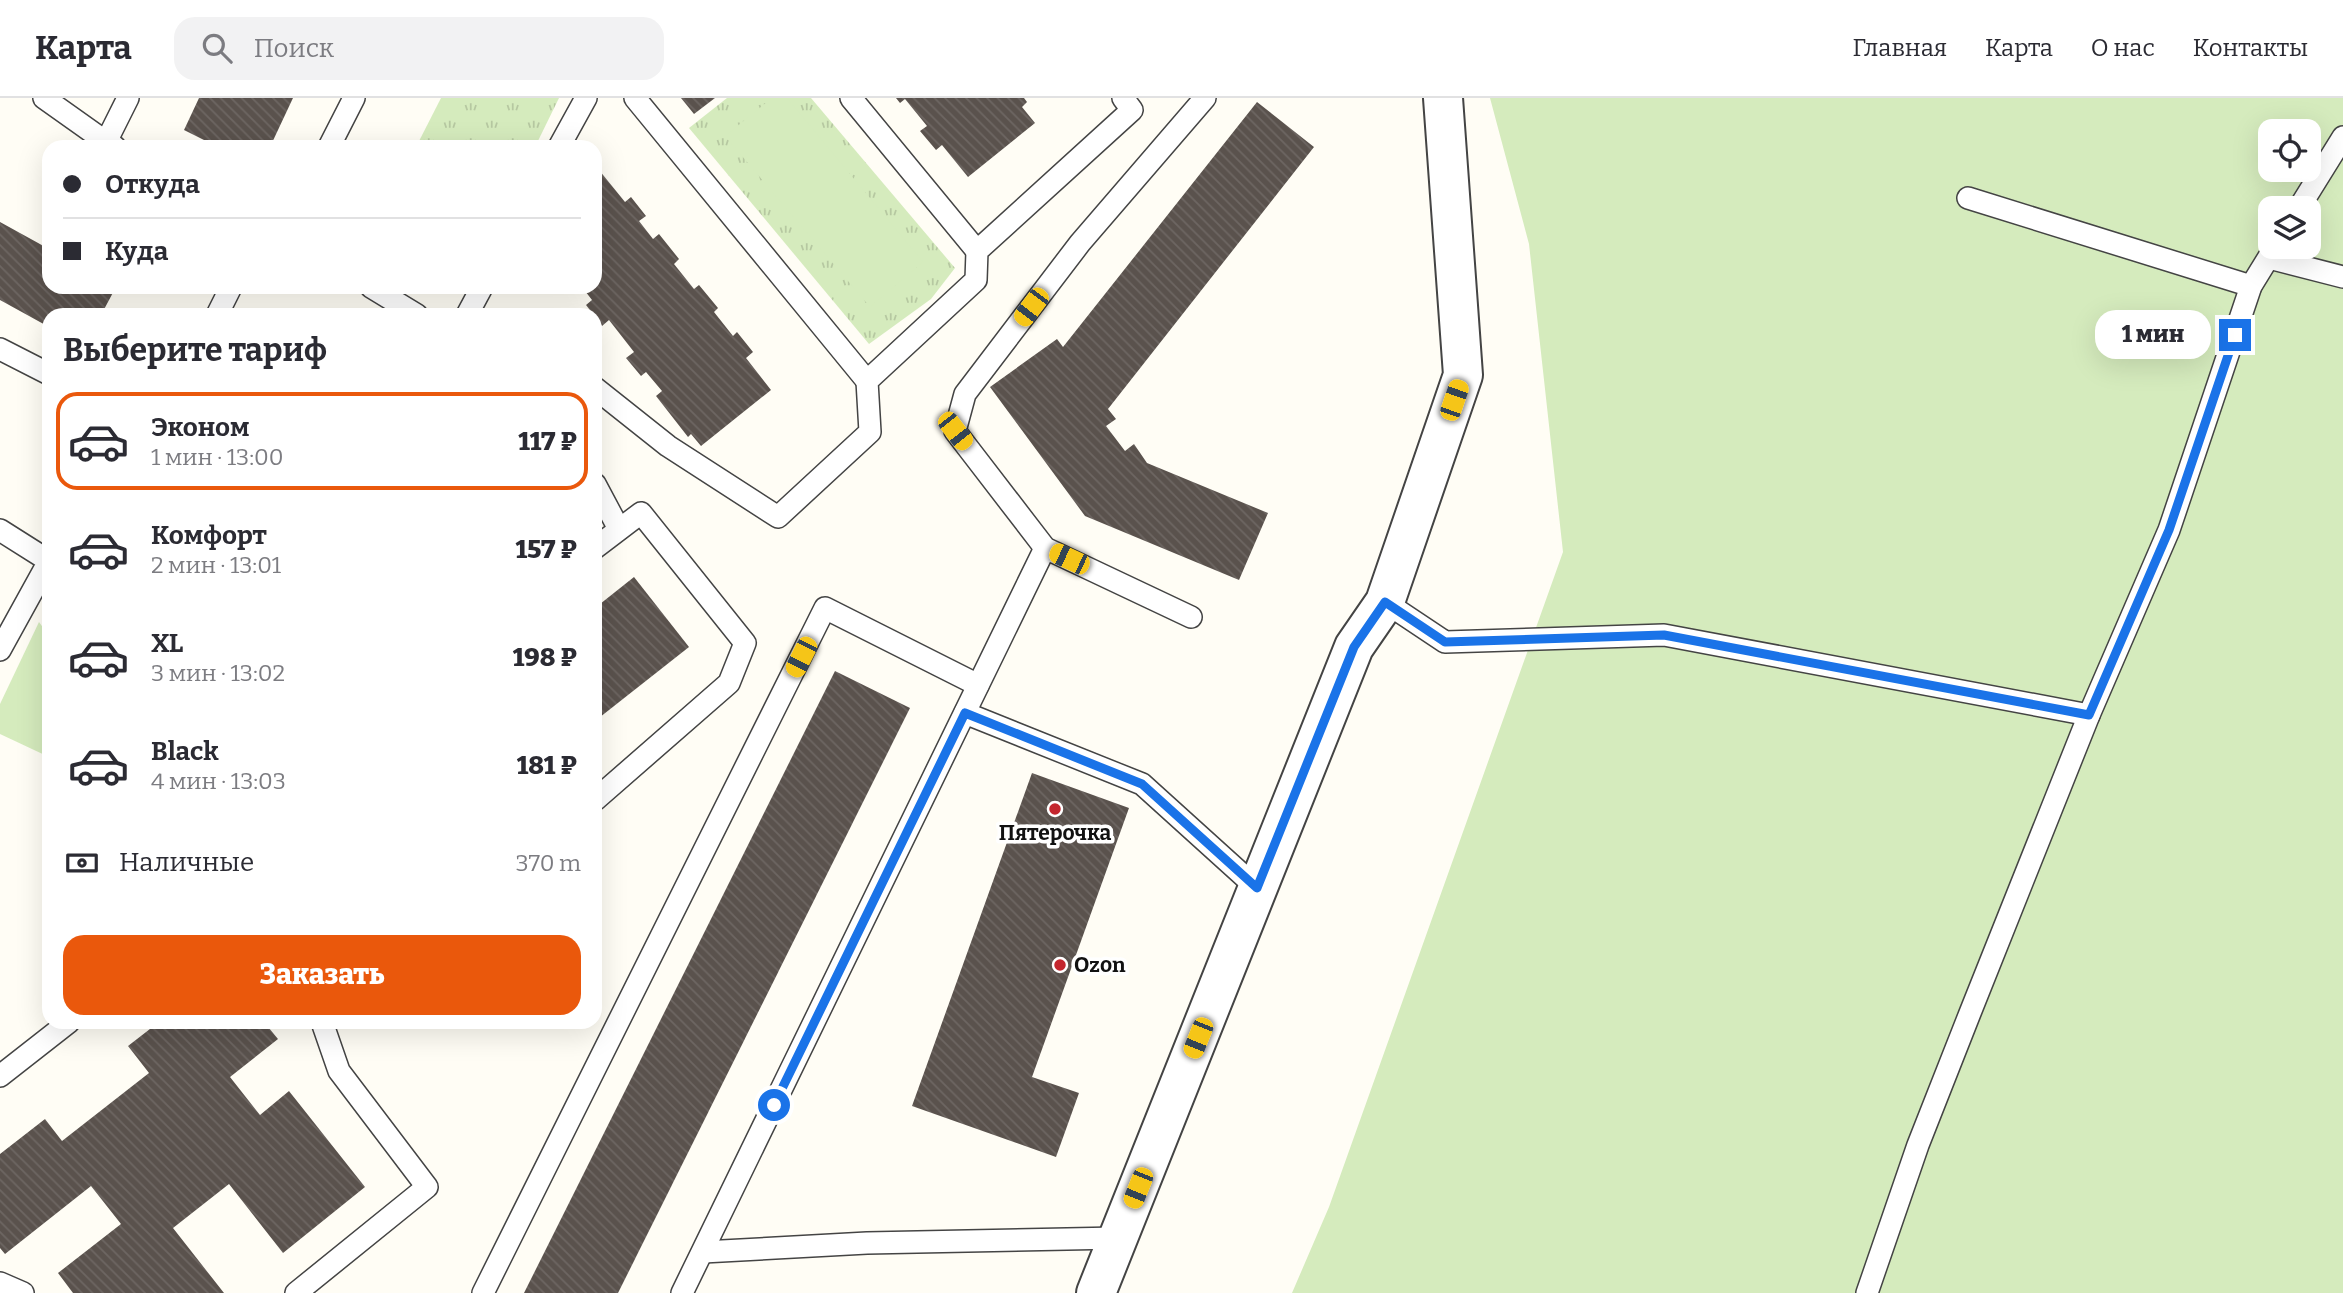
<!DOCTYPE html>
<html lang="ru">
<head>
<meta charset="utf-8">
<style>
  body { margin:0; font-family:Bitter,serif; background:#f2f2f3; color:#2b2b33; height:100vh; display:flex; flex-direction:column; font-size:26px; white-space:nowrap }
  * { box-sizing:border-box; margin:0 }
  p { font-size:23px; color:#7c7c81 }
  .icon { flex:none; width:38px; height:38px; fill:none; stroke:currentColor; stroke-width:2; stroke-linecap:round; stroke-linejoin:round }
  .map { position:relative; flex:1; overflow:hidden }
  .details { position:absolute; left:42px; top:210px; width:560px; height:721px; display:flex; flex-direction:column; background:#fff; border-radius:21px; box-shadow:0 7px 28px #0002 }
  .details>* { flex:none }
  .guide { position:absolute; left:42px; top:42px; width:560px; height:154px; border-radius:21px; box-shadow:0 7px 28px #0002; display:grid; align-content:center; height:154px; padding:0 21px; background:#fff }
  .tools { position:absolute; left:2258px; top:21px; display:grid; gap:14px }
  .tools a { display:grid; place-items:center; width:63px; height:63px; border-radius:14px; background:#fff; box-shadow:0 7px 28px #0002; font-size:35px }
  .end { position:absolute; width:32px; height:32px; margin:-16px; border:9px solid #1a73e8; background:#fff; box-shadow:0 0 0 4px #fff }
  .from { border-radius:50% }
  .bubble { position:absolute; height:49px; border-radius:21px; background:#fff; box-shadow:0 7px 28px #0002; font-size:23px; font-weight:800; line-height:49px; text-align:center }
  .car { position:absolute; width:21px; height:42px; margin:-21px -10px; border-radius:9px; box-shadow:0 0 5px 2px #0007; background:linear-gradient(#f5c518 24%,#345 0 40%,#f5c518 0 76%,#345 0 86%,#f5c518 0) }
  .guide b { display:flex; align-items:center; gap:24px; height:66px; font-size:26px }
  .guide b+b { border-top:2px solid #e1e1e2 }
  .guide i { width:18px; height:18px; background:#2b2b33 }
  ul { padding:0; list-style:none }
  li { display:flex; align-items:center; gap:21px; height:98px; margin:0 14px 10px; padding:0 7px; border:4px solid transparent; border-radius:21px }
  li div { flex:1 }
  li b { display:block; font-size:26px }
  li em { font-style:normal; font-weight:800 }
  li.on { border-color:#ea580c }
  li>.icon { width:63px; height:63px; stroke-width:1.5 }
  h2 { padding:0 21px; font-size:32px; line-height:84px }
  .pay { display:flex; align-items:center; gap:18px; height:77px; padding:0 21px; font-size:26px }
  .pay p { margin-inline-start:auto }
  .button { display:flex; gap:14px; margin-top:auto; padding:14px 21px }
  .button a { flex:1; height:80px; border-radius:21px; background:#ea580c; color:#fff; font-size:28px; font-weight:800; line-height:80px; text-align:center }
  header { display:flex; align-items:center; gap:42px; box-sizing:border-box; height:98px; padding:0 35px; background:#fff; border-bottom:2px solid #e1e1e2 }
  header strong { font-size:33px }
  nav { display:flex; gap:38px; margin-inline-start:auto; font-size:24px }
  .search { width:490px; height:63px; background:#f2f2f3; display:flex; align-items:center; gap:18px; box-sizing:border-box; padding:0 24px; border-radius:21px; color:#7c7c81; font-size:26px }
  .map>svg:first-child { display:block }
  .grass { fill:url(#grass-tufts) }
  .park { fill:#d5ebbd; fill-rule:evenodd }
  .building { fill:url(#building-back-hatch) }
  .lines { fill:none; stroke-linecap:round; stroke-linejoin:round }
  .lane-casing { stroke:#444; stroke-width:24 }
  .street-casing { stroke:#444; stroke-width:42 }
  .lane { stroke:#fff; stroke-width:21 }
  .street { stroke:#fff; stroke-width:38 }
  .route { stroke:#1a73e8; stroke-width:9 }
  .poi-dot { fill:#c4262e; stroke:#fff; stroke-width:2.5 }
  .labels { text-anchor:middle; stroke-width:7; stroke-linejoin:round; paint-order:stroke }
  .poi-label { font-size:21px; font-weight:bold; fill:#111; stroke:#fff }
</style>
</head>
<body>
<header>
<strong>Карта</strong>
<div class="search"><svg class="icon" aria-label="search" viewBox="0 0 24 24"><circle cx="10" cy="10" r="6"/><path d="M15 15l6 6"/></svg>Поиск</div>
<nav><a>Главная</a><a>Карта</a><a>О нас</a><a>Контакты</a></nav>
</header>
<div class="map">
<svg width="2343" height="1195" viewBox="0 0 2343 1195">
  <defs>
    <pattern id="grass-tufts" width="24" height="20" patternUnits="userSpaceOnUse" patternTransform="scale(1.75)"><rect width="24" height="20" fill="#d5ebbd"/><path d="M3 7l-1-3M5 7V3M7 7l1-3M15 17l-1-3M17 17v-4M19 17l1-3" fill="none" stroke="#b6c8a1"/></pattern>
    <pattern id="building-back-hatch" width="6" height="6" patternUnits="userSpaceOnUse" patternTransform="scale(1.75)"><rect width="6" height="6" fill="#5a524d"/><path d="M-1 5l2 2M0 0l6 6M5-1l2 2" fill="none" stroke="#6d6662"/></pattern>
  </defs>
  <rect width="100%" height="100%" fill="#fffdf5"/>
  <!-- grass -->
  <g class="grass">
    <polygon points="441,0 559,0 535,49 416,49"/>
    <polygon points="727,0 811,0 955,170 931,201 869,246 689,30"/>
  </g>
  <!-- park -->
  <g class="park">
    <polygon points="772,0 787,0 923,164 870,209 725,38"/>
    <path d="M1490 0H2343V1195H1292L1329 1109 1563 454 1529 146ZM2270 33H2308V72H2270ZM2270 110H2308V149H2270Z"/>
    <polygon points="39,524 49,538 49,659 0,636 0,606"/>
  </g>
  <!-- building -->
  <g class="building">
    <polygon points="199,0 293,0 270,49 218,49 184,32"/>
    <polygon points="681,0 715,0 694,16"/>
    <polygon points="896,0 1024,0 1027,4 1022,9 1035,25 968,79 942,47 936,52 920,33 927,28 905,1 900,5"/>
    <polygon points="1257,4 1314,49 1108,311 1116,321 1106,328 1125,353 1134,346 1147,365 1268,415 1239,482 1085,418 990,289 1057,241 1063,249"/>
    <polygon points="599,72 625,104 631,99 646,118 639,123 653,141 659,136 679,161 674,166 694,191 699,187 718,210 714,214 733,238 737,234 753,254 746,260 771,292 701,348 691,336 688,339 656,298 662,293 646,274 641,278 626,260 634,254 609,222 602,228 586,207 592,202 582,189 595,189 595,75"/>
    <polygon points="0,124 49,151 49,189 116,189 101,217 49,217 49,229 0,202"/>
    <polygon points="634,479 689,549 595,623 595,510"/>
    <polygon points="835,573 910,610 618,1195 524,1195"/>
    <polygon points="1032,675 1129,710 1032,979 1079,995 1056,1059 912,1008"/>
    <polygon points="159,924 264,924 278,941 230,979 260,1017 289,993 365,1089 283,1155 229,1086 173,1130 224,1195 73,1195 58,1175 121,1126 91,1088 5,1156 0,1150 0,1056 45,1021 62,1043 149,975 128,948"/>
  </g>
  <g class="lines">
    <!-- lane casing -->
    <g class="lane-casing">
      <g id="lane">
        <polyline points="44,0 106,44"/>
        <polyline points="635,0 867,283"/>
        <polyline points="851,0 977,153"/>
        <polyline points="115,49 106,44 128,0"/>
        <polyline points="329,49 354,0"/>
        <polyline points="559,49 586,0"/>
        <polyline points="1968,100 2251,188"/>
        <polyline points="2299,110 2343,39"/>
        <polyline points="2269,160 2343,179"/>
        <polyline points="371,189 417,217"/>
        <polyline points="217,217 231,189"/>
        <polyline points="467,217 482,189"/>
        <polyline points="0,251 49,276"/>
        <polyline points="595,290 668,348 778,419 870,334 867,283 976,182 977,153 1132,12 1123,0"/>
        <polyline points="595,386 619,431"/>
        <polyline points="0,432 49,463 0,552"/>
        <polyline points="595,450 641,415 745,545 729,585 595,702"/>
        <polyline points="1385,504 1445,544 1664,537 2089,617"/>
        <polyline points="1191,519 1045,450 955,333 965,296 1080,145 1205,0"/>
        <polyline points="965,615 1142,686 1257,790"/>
        <polyline points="0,978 69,924"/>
        <polyline points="703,1154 867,1145 1118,1140"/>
        <polyline points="0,1185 23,1195"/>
        <polyline points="296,1195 427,1089 339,973 322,924"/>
        <polyline points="483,1195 825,510 978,587"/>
        <polyline points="682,1195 1045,450"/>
        <polyline points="1867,1195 1918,1047 1970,915 2089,617 2169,432 2251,188 2275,149"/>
      </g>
    </g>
    <!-- street casing -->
    <g class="street-casing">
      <polyline id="street" points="1096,1195 1354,549 1385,504 1463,277 1443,0"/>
    </g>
    <!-- lane -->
    <use href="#lane" class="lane"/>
    <!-- street -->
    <use href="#street" class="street"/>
  </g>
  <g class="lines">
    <!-- route -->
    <polyline class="route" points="774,1007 965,615 1142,686 1257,790 1354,549 1385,504 1445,544 1664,537 2089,617 2169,432 2235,237"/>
  </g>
  <!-- markers -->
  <g class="poi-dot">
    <circle cx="1055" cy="711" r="7"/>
    <circle cx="1060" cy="867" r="7"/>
  </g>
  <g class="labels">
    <!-- poi labels -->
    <g class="poi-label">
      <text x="1055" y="742">Пятерочка</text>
      <text x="1074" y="874" text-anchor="start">Ozon</text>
    </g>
  </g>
</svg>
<div class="tools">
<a><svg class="icon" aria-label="locate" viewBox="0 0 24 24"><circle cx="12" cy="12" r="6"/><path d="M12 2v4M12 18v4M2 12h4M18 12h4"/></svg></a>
<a><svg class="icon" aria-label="layers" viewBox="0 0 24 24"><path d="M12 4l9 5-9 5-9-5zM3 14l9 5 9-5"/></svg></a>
</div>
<i class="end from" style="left:774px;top:1007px"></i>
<i class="end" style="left:2235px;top:237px"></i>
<div class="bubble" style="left:2095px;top:212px;width:116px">1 мин</div>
<i class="car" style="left:1031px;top:209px;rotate:217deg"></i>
<i class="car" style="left:1454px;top:302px;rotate:19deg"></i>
<i class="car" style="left:955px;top:333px;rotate:142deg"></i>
<i class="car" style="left:1069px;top:461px;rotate:295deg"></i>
<i class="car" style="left:801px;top:559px;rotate:207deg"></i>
<i class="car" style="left:1198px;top:940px;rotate:202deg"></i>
<i class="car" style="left:1138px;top:1090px;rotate:202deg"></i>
<div class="guide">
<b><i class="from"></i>Откуда</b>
<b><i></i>Куда</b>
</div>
<section class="details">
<h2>Выберите тариф</h2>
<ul>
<li class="on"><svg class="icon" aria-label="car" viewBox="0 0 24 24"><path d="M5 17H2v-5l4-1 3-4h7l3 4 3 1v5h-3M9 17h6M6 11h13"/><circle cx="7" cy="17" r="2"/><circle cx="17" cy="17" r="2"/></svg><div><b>Эконом</b><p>1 мин · 13:00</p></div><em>117 ₽</em></li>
<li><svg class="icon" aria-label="car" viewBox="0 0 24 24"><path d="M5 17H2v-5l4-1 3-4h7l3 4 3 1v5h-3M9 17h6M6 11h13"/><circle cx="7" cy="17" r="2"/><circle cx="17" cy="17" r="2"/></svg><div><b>Комфорт</b><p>2 мин · 13:01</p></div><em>157 ₽</em></li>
<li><svg class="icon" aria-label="car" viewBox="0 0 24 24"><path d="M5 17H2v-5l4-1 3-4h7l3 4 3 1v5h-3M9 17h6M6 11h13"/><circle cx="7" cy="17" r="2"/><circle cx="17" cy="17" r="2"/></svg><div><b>XL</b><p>3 мин · 13:02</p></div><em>198 ₽</em></li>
<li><svg class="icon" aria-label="car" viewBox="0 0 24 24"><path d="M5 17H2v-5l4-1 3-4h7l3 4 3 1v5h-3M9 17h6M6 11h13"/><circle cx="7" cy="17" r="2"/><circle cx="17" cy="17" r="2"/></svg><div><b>Black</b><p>4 мин · 13:03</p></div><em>181 ₽</em></li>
</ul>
<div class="pay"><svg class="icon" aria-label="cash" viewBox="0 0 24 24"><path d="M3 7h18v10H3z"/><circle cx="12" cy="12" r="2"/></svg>Наличные<p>370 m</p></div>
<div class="button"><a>Заказать</a></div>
</section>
</div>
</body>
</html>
